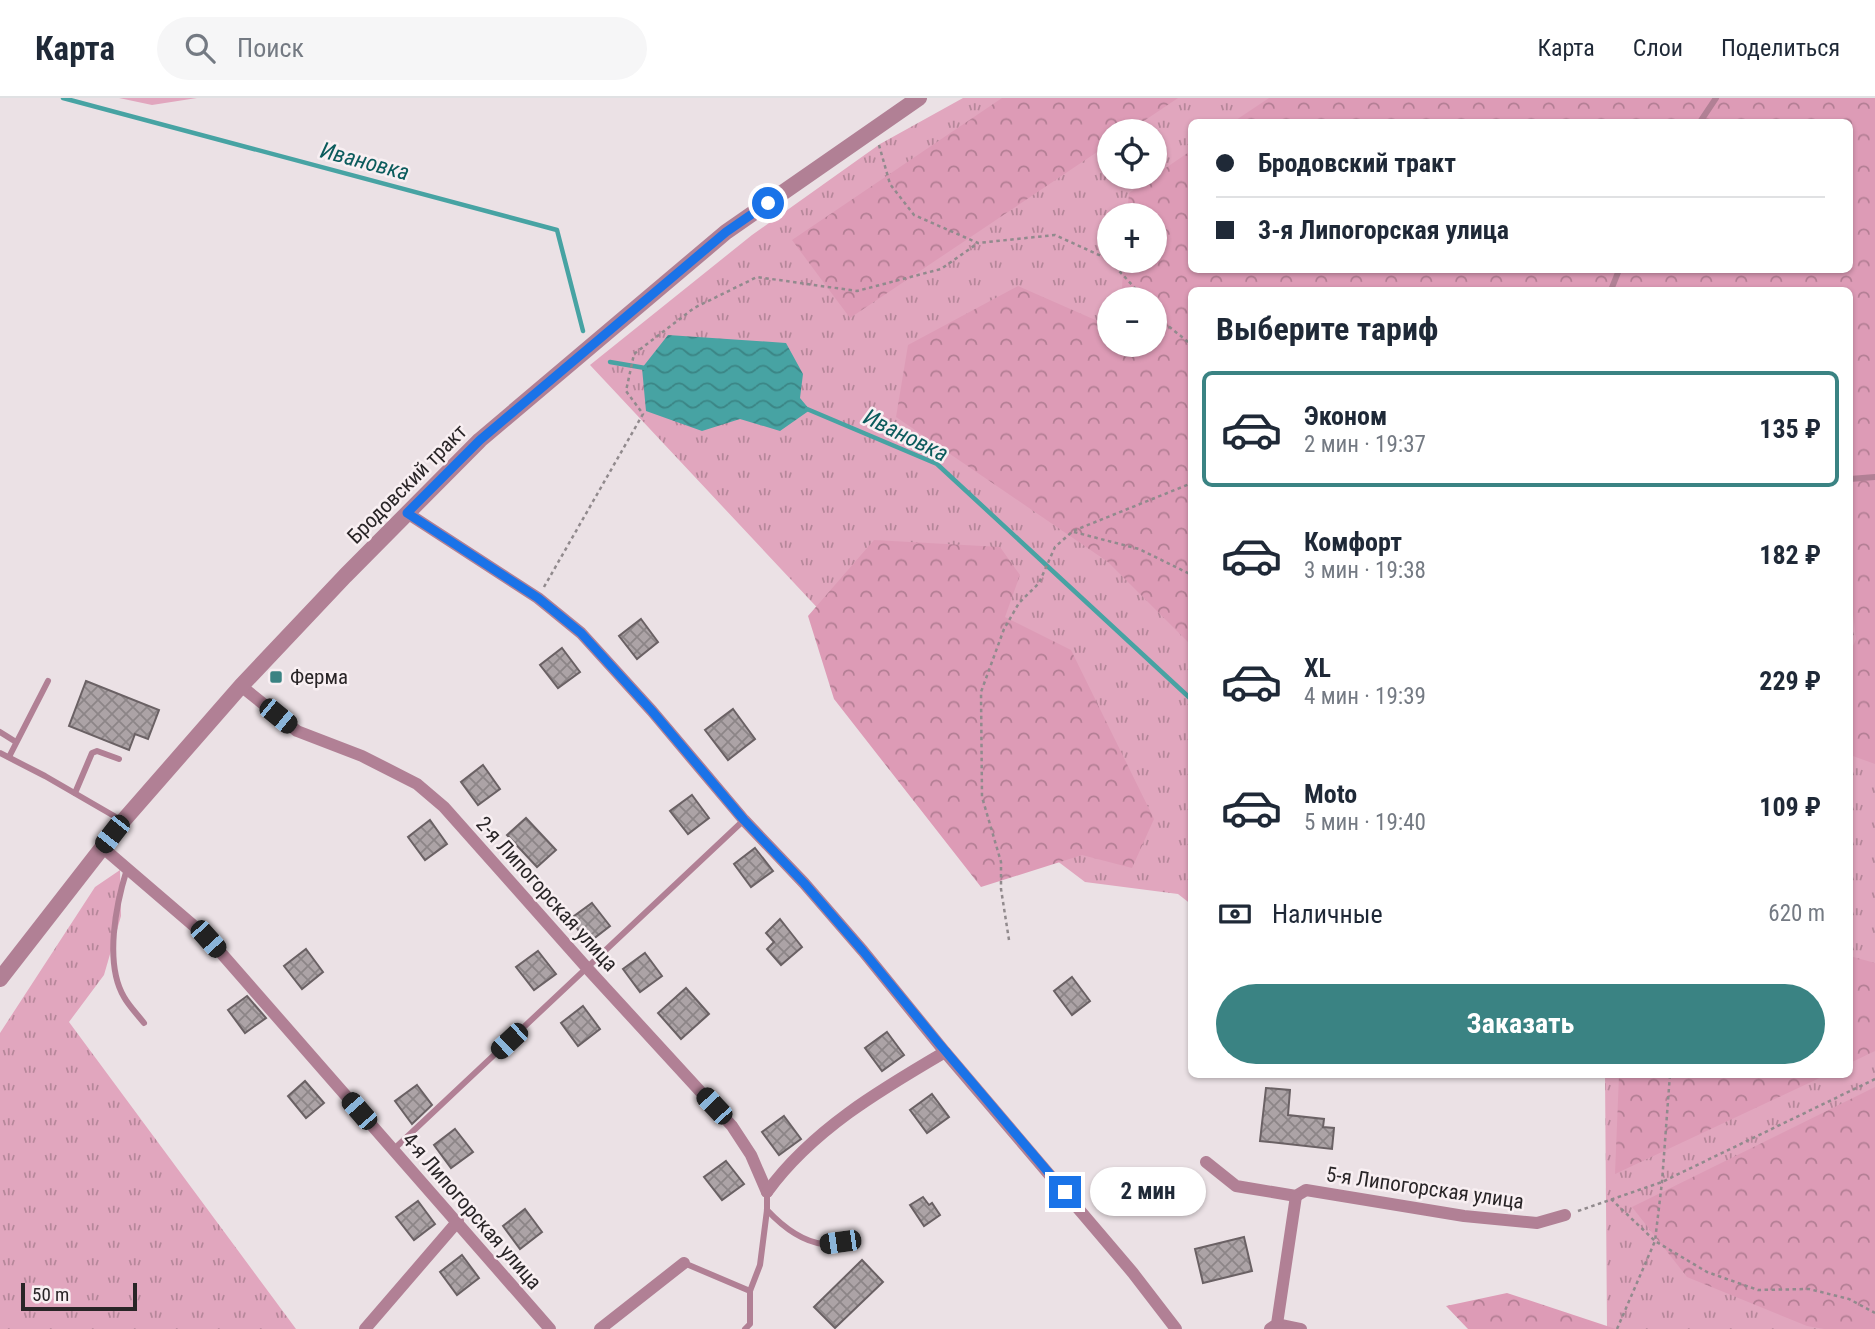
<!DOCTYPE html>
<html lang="ru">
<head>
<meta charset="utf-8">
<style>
  body { margin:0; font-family:"Roboto Condensed",sans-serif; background:#f6f6f7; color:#1f2937; height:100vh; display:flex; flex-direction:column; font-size:26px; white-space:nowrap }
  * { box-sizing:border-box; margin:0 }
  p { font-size:23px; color:#747a83 }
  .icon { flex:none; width:38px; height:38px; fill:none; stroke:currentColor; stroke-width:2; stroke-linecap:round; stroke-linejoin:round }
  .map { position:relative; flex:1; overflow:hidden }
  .drawer { position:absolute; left:1188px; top:189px; width:665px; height:791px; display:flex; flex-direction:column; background:#fff; border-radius:10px; box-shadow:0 2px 5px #0004 }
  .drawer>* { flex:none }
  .guide { position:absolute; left:1188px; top:21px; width:665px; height:154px; border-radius:10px; box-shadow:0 2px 5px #0004; display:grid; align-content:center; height:154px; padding:0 28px; background:#fff }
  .controls { position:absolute; left:1097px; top:21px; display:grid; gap:14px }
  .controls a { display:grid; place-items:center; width:70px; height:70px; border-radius:50%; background:#fff; box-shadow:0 2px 5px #0004; font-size:35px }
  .scale { position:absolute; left:21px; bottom:18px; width:116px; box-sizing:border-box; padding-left:7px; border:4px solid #292527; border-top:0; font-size:19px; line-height:24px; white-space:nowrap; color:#292527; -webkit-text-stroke:5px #f8eff2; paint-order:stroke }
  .end { position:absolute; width:32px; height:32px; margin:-16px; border:9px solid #1a73e8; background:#fff; box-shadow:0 0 0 4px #fff }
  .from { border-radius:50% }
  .bubble { position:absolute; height:49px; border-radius:24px; background:#fff; box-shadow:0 2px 5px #0004; font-size:23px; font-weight:700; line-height:49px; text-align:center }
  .car { position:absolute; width:21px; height:42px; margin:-21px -10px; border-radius:9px; box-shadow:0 0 5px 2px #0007; background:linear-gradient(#222 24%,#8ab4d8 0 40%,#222 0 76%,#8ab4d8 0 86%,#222 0) }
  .guide b { display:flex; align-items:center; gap:24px; height:66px; font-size:26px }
  .guide b+b { border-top:2px solid #e0e1e3 }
  .guide i { width:18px; height:18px; background:#1f2937 }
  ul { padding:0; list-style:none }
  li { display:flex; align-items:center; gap:21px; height:116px; margin:0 14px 10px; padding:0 14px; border:4px solid transparent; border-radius:10px }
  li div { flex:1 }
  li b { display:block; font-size:26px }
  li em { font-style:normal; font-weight:700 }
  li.active { border-color:#3a8383 }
  li>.icon { width:63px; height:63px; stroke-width:1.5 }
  h2 { padding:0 28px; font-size:32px; line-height:84px }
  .pay { display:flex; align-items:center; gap:18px; height:77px; padding:0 28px; font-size:26px }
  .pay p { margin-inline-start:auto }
  .cta { display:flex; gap:14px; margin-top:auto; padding:14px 28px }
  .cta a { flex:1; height:80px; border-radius:42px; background:#3a8383; color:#fff; font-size:28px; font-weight:700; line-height:80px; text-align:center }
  header { display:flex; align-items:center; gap:42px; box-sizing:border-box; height:98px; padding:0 35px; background:#fff; border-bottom:2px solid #e0e1e3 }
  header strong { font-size:33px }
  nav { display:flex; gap:38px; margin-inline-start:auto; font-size:24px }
  .search { width:490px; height:63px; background:#f6f6f7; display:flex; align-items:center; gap:18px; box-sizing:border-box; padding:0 24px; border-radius:38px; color:#747a83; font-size:26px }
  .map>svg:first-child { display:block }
  .grass { fill:url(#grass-tufts); fill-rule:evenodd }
  .forest { fill:url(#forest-crowns) }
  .water { fill:url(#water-waves) }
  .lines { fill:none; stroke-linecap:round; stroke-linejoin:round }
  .stream { stroke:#47a3a3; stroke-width:4.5 }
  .building { fill:url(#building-cross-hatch); stroke:#6a6164; stroke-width:2 }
  .path { stroke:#918a8d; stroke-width:2.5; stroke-dasharray:3.5 3.5; stroke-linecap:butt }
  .service { stroke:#b18095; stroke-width:6 }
  .minor { stroke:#b18095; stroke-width:12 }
  .tertiary { stroke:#b18095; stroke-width:16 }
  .route { stroke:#1a73e8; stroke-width:9 }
  .poi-dot { fill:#3a8383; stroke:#f8eff2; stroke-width:2.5 }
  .labels { text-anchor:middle; stroke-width:5; stroke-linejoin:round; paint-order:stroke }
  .street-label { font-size:21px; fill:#292527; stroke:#f8eff2 }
  .poi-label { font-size:21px; fill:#292527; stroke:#f8eff2; text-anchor:start }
  .water-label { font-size:23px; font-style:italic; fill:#0b5b5c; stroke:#f8eff2 }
</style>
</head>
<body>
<header>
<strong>Карта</strong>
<div class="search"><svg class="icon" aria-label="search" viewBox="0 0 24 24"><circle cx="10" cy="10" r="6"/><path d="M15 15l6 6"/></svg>Поиск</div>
<nav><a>Карта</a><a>Слои</a><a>Поделиться</a></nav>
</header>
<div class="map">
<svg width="1875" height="1231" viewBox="0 0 1875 1231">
  <defs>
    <pattern id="grass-tufts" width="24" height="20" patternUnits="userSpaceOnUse" patternTransform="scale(1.75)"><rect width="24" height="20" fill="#e1a6be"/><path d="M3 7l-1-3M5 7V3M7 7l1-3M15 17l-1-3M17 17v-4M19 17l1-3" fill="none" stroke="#b6879a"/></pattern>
    <pattern id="forest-crowns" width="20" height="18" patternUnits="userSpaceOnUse" patternTransform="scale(1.75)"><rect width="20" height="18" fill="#dd9bb6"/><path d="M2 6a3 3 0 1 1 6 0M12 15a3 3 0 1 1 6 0" fill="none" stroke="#b37e94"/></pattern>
    <pattern id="water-waves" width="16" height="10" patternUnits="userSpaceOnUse" patternTransform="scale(1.75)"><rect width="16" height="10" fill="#47a3a3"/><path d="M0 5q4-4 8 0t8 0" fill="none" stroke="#3b8585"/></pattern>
    <pattern id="building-cross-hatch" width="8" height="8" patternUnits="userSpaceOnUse" patternTransform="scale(1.75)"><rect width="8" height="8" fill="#aca3a6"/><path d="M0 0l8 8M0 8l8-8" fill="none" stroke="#8c8587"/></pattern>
  </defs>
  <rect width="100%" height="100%" fill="#ebe1e5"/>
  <!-- grass -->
  <g class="grass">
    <polygon points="119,0 197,0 152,7"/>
    <path d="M963 0H1875V1231H1607L1605 977 1850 976V192H1192V807L1178 796 1085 784 1048 756 590 267 752 137 880 46ZM1192 24H1850V172H1192ZM1110 33H1155V79H1110ZM1110 117H1155V163H1110ZM1110 201H1155V247H1110Z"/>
    <polygon points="120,772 121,818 104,877 69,924 296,1231 0,1231 0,935 95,789"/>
  </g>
  <!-- forest -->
  <g class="forest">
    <polygon points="1002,0 1178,0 1129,33 1110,33 1109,46 850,220 792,142"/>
    <polygon points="1269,0 1875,0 1875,666 1850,657 1850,555 1856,541 1850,491 1850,192 1192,192 1192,548 1108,464 896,319 908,247 1018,188 1109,228 1110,247 1155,247 1155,201 1121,201 1124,163 1155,163 1155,117 1127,117 1129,95 1192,52 1192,172 1850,172 1850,24 1233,24"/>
    <polygon points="874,442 1000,449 1020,477 1005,519 1071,552 1154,721 1132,770 1082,757 981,789 834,601 808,518"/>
    <polygon points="1850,858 1875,865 1875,953 1850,965"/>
    <polygon points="1619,977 1619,976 1826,977 1615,1076"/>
    <polygon points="1875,989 1875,1231 1824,1231 1807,1228 1687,1179 1632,1109"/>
    <polygon points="1507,1195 1616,1231 1468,1231 1446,1208"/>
  </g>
  <!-- water -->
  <polygon class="water" points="668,237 786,245 803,276 800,300 810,312 780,333 740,321 702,333 646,313 642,270"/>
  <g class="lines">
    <!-- stream -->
    <g class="stream">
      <polyline points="63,0 557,132 583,233"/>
      <polyline points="610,264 645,270"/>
      <polyline points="807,311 937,366 1192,602"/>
    </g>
  </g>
  <!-- building -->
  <g class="building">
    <polygon points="641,521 658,544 637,561 619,538"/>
    <polygon points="562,550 580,574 558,590 540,567"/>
    <polygon points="86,583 159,612 148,641 135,636 129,652 69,628"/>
    <polygon points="733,611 755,641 728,662 705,632"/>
    <polygon points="483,667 500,691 478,707 461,684"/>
    <polygon points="692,697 709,720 688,736 670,713"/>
    <polygon points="526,720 556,752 537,769 507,737"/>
    <polygon points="430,722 447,746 425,762 408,739"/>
    <polygon points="755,750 773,773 751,789 734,766"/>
    <polygon points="592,805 610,828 588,845 570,821"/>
    <polygon points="780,821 802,849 781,867 767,851 774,844 766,835"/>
    <polygon points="306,851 323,874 302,891 284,868"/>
    <polygon points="538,853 556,876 534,892 516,869"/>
    <polygon points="645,855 662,878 640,894 623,871"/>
    <polygon points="1072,879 1090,903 1072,917 1054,893"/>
    <polygon points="686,890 709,916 681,941 658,915"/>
    <polygon points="247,898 266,920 245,935 228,912"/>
    <polygon points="583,908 600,931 578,948 561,925"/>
    <polygon points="887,934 904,957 882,973 865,950"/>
    <polygon points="305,983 324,1005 306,1020 288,998"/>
    <polygon points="417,987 432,1007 412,1026 395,1003"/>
    <polygon points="1266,990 1290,992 1288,1017 1324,1021 1323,1029 1334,1030 1332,1051 1260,1043"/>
    <polygon points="932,996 949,1019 927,1035 910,1012"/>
    <polygon points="784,1018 801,1041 779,1057 762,1034"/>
    <polygon points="455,1031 473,1054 451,1070 434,1047"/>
    <polygon points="726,1063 744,1086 722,1102 704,1079"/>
    <polygon points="923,1099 929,1107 932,1105 940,1117 924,1128 910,1107"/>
    <polygon points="418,1103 435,1126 414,1142 396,1119"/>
    <polygon points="525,1111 542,1134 520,1151 503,1128"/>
    <polygon points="1244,1139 1252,1173 1203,1185 1195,1151"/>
    <polygon points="462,1157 479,1180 457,1197 440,1174"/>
    <polygon points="862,1162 883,1184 835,1230 814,1209"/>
  </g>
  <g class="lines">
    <!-- path -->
    <g class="path">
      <polyline points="879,47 890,86 914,117 978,145 1055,137 1110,162"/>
      <polyline points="1110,163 1145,201"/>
      <polyline points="1155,213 1167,227 1192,247"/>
      <polyline points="1074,434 1139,451 1192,477"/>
      <polyline points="544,489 643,316 626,293 634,256 694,210 757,179 857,193 941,171 978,145"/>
      <polyline points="1009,842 1001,791 1001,764 982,699 981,594 1004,531 1019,505 1039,485 1055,449 1073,433 1192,385"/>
      <polyline points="1611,1101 1655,1143 1707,1174 1758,1192 1809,1191 1849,1201 1875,1215"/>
      <polyline points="1578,1113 1662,1084 1875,981"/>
      <polyline points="1617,1231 1655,1143 1662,1084 1670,976"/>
    </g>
    <!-- service -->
    <g class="service">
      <polyline points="1700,24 1716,0"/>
      <polyline points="1611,192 1619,172"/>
      <polyline points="1850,381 1875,379"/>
      <polyline points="0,634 16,644"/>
      <polyline points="0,655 45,678 121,722"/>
      <polyline points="9,659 48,583"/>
      <polyline points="75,695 92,655 97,653 119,661"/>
      <path d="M127 771C116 806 104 865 124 899 129 908 137 916 144 925"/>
      <polyline points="393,1052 744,722"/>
      <path d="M767 1112C782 1128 800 1143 823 1146 833 1147 846 1143 856 1142"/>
      <polyline points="684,1165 750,1193"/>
      <polyline points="745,1231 750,1226 750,1193 760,1167 767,1112 767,1094"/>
    </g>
    <!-- minor -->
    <g class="minor">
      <polyline points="407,415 538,500 581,535 652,613 744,722 804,785 863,853 945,954 1133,1175 1176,1231"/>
      <polyline points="241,588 297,633 362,658 417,686 444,709 587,870 732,1028 751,1057 767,1094"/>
      <polyline points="102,749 208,840 550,1231"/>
      <polyline points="1206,1064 1236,1088 1296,1098 1306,1092 1464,1118 1537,1125 1565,1117"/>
      <path d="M767 1094C812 1032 880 992 945 954"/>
      <polyline points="1277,1226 1301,1231"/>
      <polyline points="365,1231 458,1123"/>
      <polyline points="600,1231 684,1165"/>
      <polyline points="1270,1231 1277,1226 1296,1098"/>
    </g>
    <!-- tertiary -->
    <polyline class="tertiary" points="0,881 123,723 241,588 345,478 480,342 726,134 919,0"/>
  </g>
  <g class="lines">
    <!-- route -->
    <polyline class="route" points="768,105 726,134 480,342 407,415 538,500 581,535 652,613 744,722 804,785 863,853 936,942 1065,1094"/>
  </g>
  <!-- markers -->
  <rect class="poi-dot" x="269" y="572" width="14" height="14" rx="3.5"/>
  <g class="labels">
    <!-- street labels -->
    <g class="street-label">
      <text transform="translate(407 386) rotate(-45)" y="7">Бродовский тракт</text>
      <text transform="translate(547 796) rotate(48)" y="7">2-я Липогорская улица</text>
      <text transform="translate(1425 1090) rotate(8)" y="7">5-я Липогорская улица</text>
      <text transform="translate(472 1113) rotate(49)" y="7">4-я Липогорская улица</text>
    </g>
    <!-- poi labels -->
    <g class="poi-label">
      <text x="290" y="586">Ферма</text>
    </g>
    <!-- water labels -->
    <g class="water-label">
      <text transform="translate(365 63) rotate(15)" y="8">Ивановка</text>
      <text transform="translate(906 337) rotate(26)" y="8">Ивановка</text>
    </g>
  </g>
</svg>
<div class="controls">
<a><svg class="icon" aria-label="locate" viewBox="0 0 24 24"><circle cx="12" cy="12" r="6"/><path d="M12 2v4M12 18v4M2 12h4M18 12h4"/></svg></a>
<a>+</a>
<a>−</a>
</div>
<div class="scale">50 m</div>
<i class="end from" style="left:768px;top:105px"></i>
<i class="end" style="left:1065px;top:1094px"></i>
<div class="bubble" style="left:1090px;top:1069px;width:116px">2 мин</div>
<i class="car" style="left:278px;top:618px;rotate:129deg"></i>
<i class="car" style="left:112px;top:736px;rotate:218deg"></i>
<i class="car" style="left:208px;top:841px;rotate:138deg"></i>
<i class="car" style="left:509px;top:943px;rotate:227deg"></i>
<i class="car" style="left:714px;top:1008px;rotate:317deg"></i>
<i class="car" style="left:359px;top:1013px;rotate:319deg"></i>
<i class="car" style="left:840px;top:1144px;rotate:262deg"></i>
<div class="guide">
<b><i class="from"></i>Бродовский тракт</b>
<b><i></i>3-я Липогорская улица</b>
</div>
<section class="drawer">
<h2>Выберите тариф</h2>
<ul>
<li class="active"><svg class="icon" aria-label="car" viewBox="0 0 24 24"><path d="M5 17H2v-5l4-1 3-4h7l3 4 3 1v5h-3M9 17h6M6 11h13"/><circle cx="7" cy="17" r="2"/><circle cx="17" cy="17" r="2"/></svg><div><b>Эконом</b><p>2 мин · 19:37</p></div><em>135 ₽</em></li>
<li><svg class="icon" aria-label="car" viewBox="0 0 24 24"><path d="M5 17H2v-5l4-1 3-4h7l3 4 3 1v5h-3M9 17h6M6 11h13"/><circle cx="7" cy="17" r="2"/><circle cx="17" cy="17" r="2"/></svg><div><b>Комфорт</b><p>3 мин · 19:38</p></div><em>182 ₽</em></li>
<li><svg class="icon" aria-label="car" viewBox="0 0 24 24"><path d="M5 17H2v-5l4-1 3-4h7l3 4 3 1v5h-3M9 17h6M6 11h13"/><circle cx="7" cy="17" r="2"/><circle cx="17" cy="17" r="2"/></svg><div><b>XL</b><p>4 мин · 19:39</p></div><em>229 ₽</em></li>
<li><svg class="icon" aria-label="car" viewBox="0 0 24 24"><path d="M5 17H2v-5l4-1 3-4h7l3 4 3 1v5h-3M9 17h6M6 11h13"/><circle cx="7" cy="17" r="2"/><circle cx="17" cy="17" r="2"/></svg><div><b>Moto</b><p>5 мин · 19:40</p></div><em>109 ₽</em></li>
</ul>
<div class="pay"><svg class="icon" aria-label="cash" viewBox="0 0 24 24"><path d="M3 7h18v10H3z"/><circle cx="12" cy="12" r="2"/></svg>Наличные<p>620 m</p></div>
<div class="cta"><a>Заказать</a></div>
</section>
</div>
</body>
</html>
